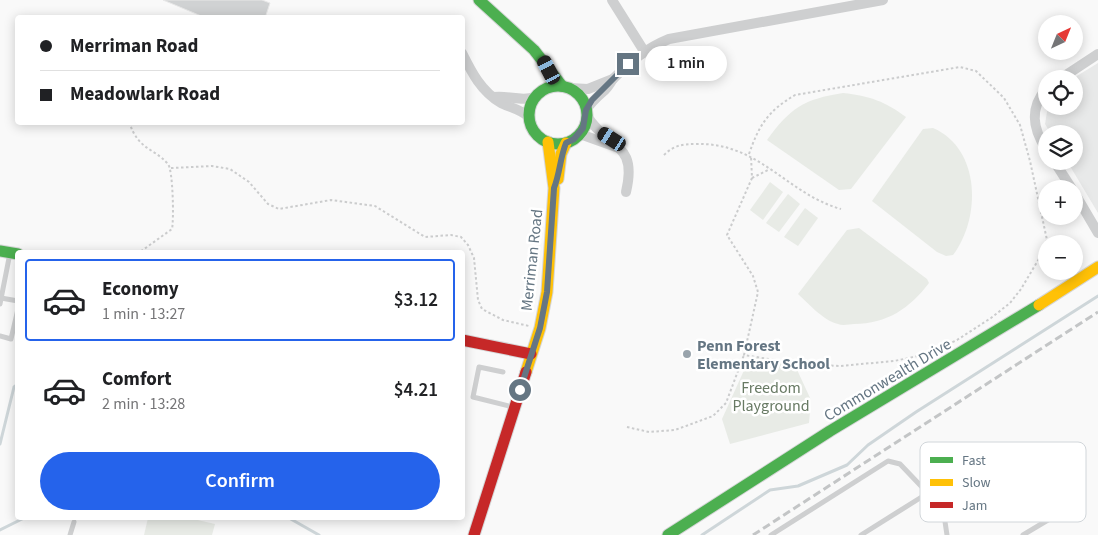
<!DOCTYPE html>
<html lang="en">
<head>
<meta charset="utf-8">
<style>
  body { margin:0; font-family:"Source Sans 3",sans-serif; background:#f2f2f2; color:#202124; height:100vh; display:flex; flex-direction:column; font-size:19px; white-space:nowrap }
  * { box-sizing:border-box; margin:0 }
  p { font-size:16px; color:#757577 }
  .icon { flex:none; width:28px; height:28px; fill:none; stroke:currentColor; stroke-width:2; stroke-linecap:round; stroke-linejoin:round }
  .map { position:relative; flex:1; overflow:hidden }
  .panel { position:absolute; left:15px; top:250px; width:450px; height:270px; display:flex; flex-direction:column; background:#fff; border-radius:5px; box-shadow:0 2px 12px #0003 }
  .panel>* { flex:none }
  .top-card { position:absolute; left:15px; top:15px; width:450px; height:110px; border-radius:5px; box-shadow:0 2px 12px #0003; display:grid; align-content:center; height:110px; padding:0 25px; background:#fff }
  .needle { width:32px; rotate:43deg }
  .fabs { position:absolute; left:1038px; top:15px; display:grid; gap:10px }
  .fabs a { display:grid; place-items:center; width:45px; height:45px; border-radius:50%; background:#fff; box-shadow:0 2px 12px #0003; font-size:25px }
  .end { position:absolute; width:22px; height:22px; margin:-11px; border:6px solid #657683; background:#fff; box-shadow:0 0 0 2px #fff }
  .from { border-radius:50% }
  .bubble { position:absolute; height:35px; border-radius:18px; background:#fff; box-shadow:0 2px 12px #0003; font-size:16px; font-weight:600; line-height:35px; text-align:center }
  .car { position:absolute; width:15px; height:30px; margin:-15px -8px; border-radius:6px; box-shadow:0 0 4px 1px #0007; background:linear-gradient(#222 24%,#8ab4d8 0 40%,#222 0 76%,#8ab4d8 0 86%,#222 0) }
  .top-card b { display:flex; align-items:center; gap:18px; height:48px; font-size:19px }
  .top-card b+b { border-top:1px solid #e0e0e0 }
  .top-card i { width:12px; height:12px; background:#202124 }
  ul { padding:9px 0 0; list-style:none }
  li { display:flex; align-items:center; gap:15px; height:82px; margin:0 10px 8px; padding:0 15px; border:2px solid transparent; border-radius:5px }
  li div { flex:1 }
  li b { display:block; font-size:19px }
  li em { font-style:normal; font-weight:600 }
  li.on { border-color:#2563eb }
  li>.icon { width:45px; height:45px; stroke-width:1.5 }
  .cta { display:flex; gap:10px; margin-top:auto; padding:10px 25px }
  .cta a { flex:1; height:58px; border-radius:30px; background:#2563eb; color:#fff; font-size:20px; font-weight:600; line-height:58px; text-align:center }
  .map>svg:first-child { display:block }
  .built { fill:#e8e9e9 }
  .green { fill:#e8ebe6 }
  .lines { fill:none; stroke-linecap:round; stroke-linejoin:round }
  .stream { stroke:#ced6d9; stroke-width:3 }
  .building { fill:#d0d2d3; stroke:#e8e8e8 }
  .fast-casing { stroke:#d5d6d7; stroke-width:13 }
  .slow-casing { stroke:#d5d6d7; stroke-width:13 }
  .jam-casing { stroke:#d5d6d7; stroke-width:13 }
  .path { stroke:#cbcccd; stroke-width:2; stroke-dasharray:2.5 2.5; stroke-linecap:butt }
  .lane { stroke:#cecfd0; stroke-width:5 }
  .street { stroke:#cecfd0; stroke-width:10 }
  .fast { stroke:#4caf50; stroke-width:11 }
  .slow { stroke:#ffc107; stroke-width:11 }
  .jam { stroke:#c62828; stroke-width:11 }
  .rail { stroke:#c3c5c6; stroke-width:3; stroke-dasharray:8 4; stroke-linecap:butt }
  .route { stroke:#657683; stroke-width:6 }
  .poi-dot { fill:#99a4ac; stroke:#fff; stroke-width:2 }
  .labels { text-anchor:middle; stroke-width:5; stroke-linejoin:round; paint-order:stroke }
  .street-label { font-size:16px; fill:#657683; stroke:#fff }
  .poi-label { font-size:16px; font-weight:bold; fill:#657683; stroke:#fff; text-anchor:start }
  .park-label { font-size:16px; fill:#687a64; stroke:#fff }
  .key { fill:#fff; stroke:#d1d6da; stroke-width:1 }
  .key-label { font-size:14px; fill:#657683 }
</style>
</head>
<body>
<div class="map">
<svg width="1098" height="535" viewBox="0 0 1098 535">
  <rect width="100%" height="100%" fill="#f9f9f9"/>
  <!-- built -->
  <polygon class="built" points="1098,63 1098,213 1067,161 1074,161 1074,134 1051,134 1045,124 1048,106 1074,106 1072,79"/>
  <!-- green -->
  <g class="green">
    <path d="M843 93C870 96 884 101 906 117L851 189 839 190 767 140C790 108 804 99 843 93Z"/>
    <path d="M933 128C981 149 981 218 953 255L946 256 937 252 872 201 923 129Z"/>
    <polygon points="770,182 783,192 763,220 750,210"/>
    <polygon points="788,194 800,204 779,232 766,223"/>
    <polygon points="805,208 818,218 798,246 784,237"/>
    <path d="M859 228 927 279 929 283C910 308 887 324 854 324 850 324 843 326 838 324 824 321 809 304 798 294L847 230Z"/>
    <polygon points="750,357 793,361 811,400 809,423 730,444 722,419"/>
    <polygon points="148,518 189,518 215,524 212,535 144,535"/>
  </g>
  <g class="lines">
    <!-- stream -->
    <g class="stream">
      <polyline points="0,444 14,387 18,384"/>
      <polyline points="289,518 319,535"/>
      <polyline points="0,530 24,518"/>
      <polyline points="702,535 770,490 798,486 847,465 868,445 916,412 1098,296"/>
    </g>
  </g>
  <!-- building -->
  <polygon class="building" points="163,0 262,0 270,3 265,18 206,18"/>
  <g class="lines">
    <!-- fast casing -->
    <g class="fast-casing">
      <g id="fast">
        <polyline points="479,0 534,50 562,86"/>
        <circle cx="558" cy="115" r="29"/>
        <polyline points="0,251 18,254"/>
        <polyline points="668,535 830,431 1039,305"/>
      </g>
    </g>
    <!-- slow casing -->
    <g class="slow-casing">
      <g id="slow">
        <polyline points="558,179 561,154 566,143"/>
        <polyline points="1039,305 1098,267"/>
        <polyline points="526,372 540,328 547,292 554,188 548,142"/>
      </g>
    </g>
    <!-- jam casing -->
    <g class="jam-casing">
      <g id="jam">
        <polyline points="462,340 531,354"/>
        <polyline points="474,535 526,372"/>
      </g>
    </g>
    <!-- path -->
    <g class="path">
      <path d="M129 122C139 151 153 147 168 164 173 170 174 220 172 229L140 252"/>
      <path d="M749 154C759 125 768 111 795 95L960 67 976 71 1004 98 1020 125 1030 161 1047 240 1043 252 1021 289 1010 303 991 318 957 340 928 354 894 361 840 366 799 364 744 355 758 292 753 276 727 235 752 178 751 156"/>
      <path d="M664 155C674 145 683 144 696 144 759 142 787 194 841 209"/>
      <polyline points="171,168 212,166 230,169 249,182 268,204 279,209 331,200 375,206 425,237 451,235 461,237 468,245 474,258 478,300 482,309 503,320 529,326"/>
      <polyline points="752,178 770,169"/>
      <polyline points="627,427 649,432 675,430 713,416 726,403 744,355"/>
    </g>
    <!-- lane -->
    <g class="lane">
      <polyline points="1,298 18,301"/>
      <polyline points="0,304 10,253"/>
      <polyline points="0,336 11,339 18,309"/>
      <polyline points="503,372 479,367 473,397 513,407"/>
      <polyline points="70,535 74,522"/>
      <polyline points="771,535 888,461 900,464 941,507 944,515 947,535"/>
      <polyline points="861,535 928,493"/>
      <polyline points="1023,535 1053,517"/>
    </g>
    <!-- street -->
    <g class="street">
      <polyline points="612,0 644,51"/>
      <path d="M462 53C472 73 481 91 501 103 511 108 520 109 529 117"/>
      <polyline points="1060,79 1098,54"/>
      <polyline points="569,88 588,89 613,79"/>
      <path d="M1046 89C1029 109 1033 129 1046 149"/>
      <path d="M494 97C509 95 521 102 535 97"/>
      <path d="M586 110C592 101 597 97 605 90 609 86 611 81 614 78 631 61 647 48 669 39L883 0"/>
      <path d="M587 116C608 150 638 141 626 192"/>
      <polyline points="580,134 619,148"/>
      <polyline points="1054,161 1072,189"/>
      <polyline points="1074,192 1098,233"/>
    </g>
    <!-- fast -->
    <use href="#fast" class="fast"/>
    <!-- slow -->
    <use href="#slow" class="slow"/>
    <!-- jam -->
    <use href="#jam" class="jam"/>
    <!-- rail -->
    <polyline class="rail" points="753,535 1098,312"/>
  </g>
  <g class="lines">
    <!-- route -->
    <path class="route" d="M520 390 540 328 547 292 554 188C560 173 560 158 566 143L574 139 583 128 586 110 592 100 628 64"/>
  </g>
  <!-- markers -->
  <circle class="poi-dot" cx="687" cy="354" r="5"/>
  <g class="labels">
    <!-- street labels -->
    <g class="street-label">
      <text transform="translate(531 260) rotate(-84)" y="6">Merriman Road</text>
      <text transform="translate(887 379) rotate(-31)" y="6">Commonwealth Drive</text>
    </g>
    <!-- poi labels -->
    <g class="poi-label">
      <text x="697" y="351">Penn Forest<tspan x="697" dy="18">Elementary School</tspan></text>
    </g>
    <!-- park labels -->
    <g class="park-label">
      <text x="771" y="393">Freedom<tspan x="771" dy="18">Playground</tspan></text>
    </g>
  </g>
  <!-- legend -->
  <rect x="920" y="442" width="166" height="80" rx="8" class="key"/>
  <rect x="930" y="457" width="23" height="6" fill="#4caf50"/>
  <rect x="930" y="479" width="23" height="7" fill="#ffc107"/>
  <rect x="930" y="502" width="23" height="6" fill="#c62828"/>
  <g class="key-label">
    <text x="962" y="465">Fast</text>
    <text x="962" y="487">Slow</text>
    <text x="962" y="510">Jam</text>
  </g>
</svg>
<div class="fabs">
<a><svg class="needle" viewBox="-14 -14 28 28"><path d="M0-13l5 13h-10z" fill="#e53935"/><path d="M0 13l5-13h-10z" fill="#757577"/></svg></a>
<a><svg class="icon" aria-label="locate" viewBox="0 0 24 24"><circle cx="12" cy="12" r="6"/><path d="M12 2v4M12 18v4M2 12h4M18 12h4"/></svg></a>
<a><svg class="icon" aria-label="layers" viewBox="0 0 24 24"><path d="M12 4l9 5-9 5-9-5zM3 14l9 5 9-5"/></svg></a>
<a>+</a>
<a>−</a>
</div>
<i class="end from" style="left:520px;top:390px"></i>
<i class="end" style="left:628px;top:64px"></i>
<div class="bubble" style="left:645px;top:46px;width:82px">1 min</div>
<i class="car" style="left:549px;top:70px;rotate:332deg"></i>
<i class="car" style="left:612px;top:139px;rotate:302deg"></i>
<div class="top-card">
<b><i class="from"></i>Merriman Road</b>
<b><i></i>Meadowlark Road</b>
</div>
<section class="panel">
<ul>
<li class="on"><svg class="icon" aria-label="car" viewBox="0 0 24 24"><path d="M5 17H2v-5l4-1 3-4h7l3 4 3 1v5h-3M9 17h6M6 11h13"/><circle cx="7" cy="17" r="2"/><circle cx="17" cy="17" r="2"/></svg><div><b>Economy</b><p>1 min · 13:27</p></div><em>$3.12</em></li>
<li><svg class="icon" aria-label="car" viewBox="0 0 24 24"><path d="M5 17H2v-5l4-1 3-4h7l3 4 3 1v5h-3M9 17h6M6 11h13"/><circle cx="7" cy="17" r="2"/><circle cx="17" cy="17" r="2"/></svg><div><b>Comfort</b><p>2 min · 13:28</p></div><em>$4.21</em></li>
</ul>
<div class="cta"><a>Confirm</a></div>
</section>
</div>
</body>
</html>
